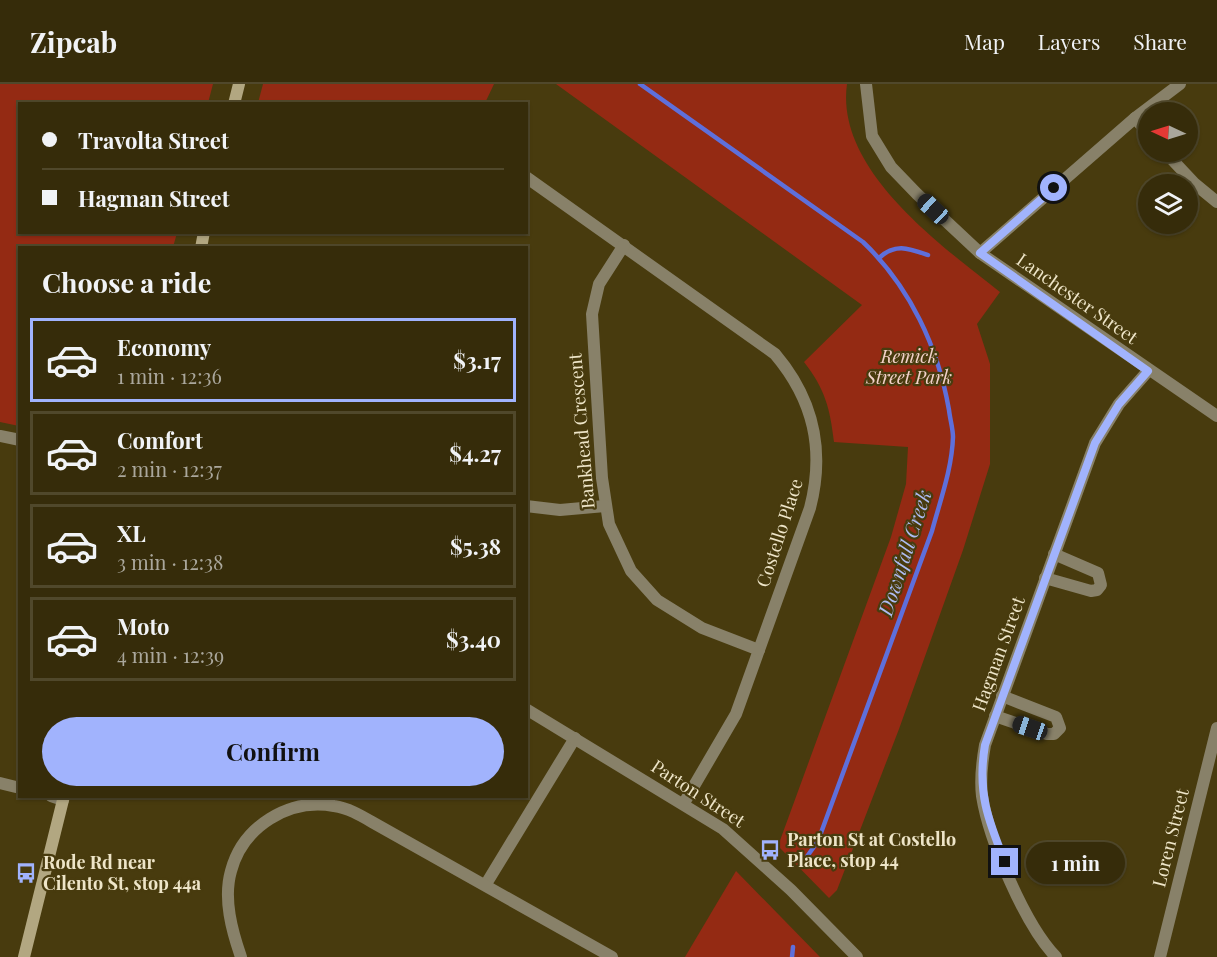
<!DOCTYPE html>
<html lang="en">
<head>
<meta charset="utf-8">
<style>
  body { margin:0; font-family:"Playfair Display",serif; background:#413818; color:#f1f3f6; height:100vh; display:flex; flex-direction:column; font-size:22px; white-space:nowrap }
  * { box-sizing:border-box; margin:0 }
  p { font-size:20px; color:#aaa79c }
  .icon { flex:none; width:33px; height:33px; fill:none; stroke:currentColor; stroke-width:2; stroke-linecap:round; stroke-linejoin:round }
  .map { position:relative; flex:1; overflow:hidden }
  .sheet { position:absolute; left:18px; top:162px; width:510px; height:552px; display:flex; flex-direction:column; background:#362c0a; border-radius:0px; box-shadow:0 2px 4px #0004,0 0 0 2px #50482b }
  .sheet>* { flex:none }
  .top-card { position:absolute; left:18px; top:18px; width:510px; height:132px; border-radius:0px; box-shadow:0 2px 4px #0004,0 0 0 2px #50482b; display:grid; align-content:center; height:132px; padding:0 24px; background:#362c0a }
  .needle { width:39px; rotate:274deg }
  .fabs { position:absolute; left:1138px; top:18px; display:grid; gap:12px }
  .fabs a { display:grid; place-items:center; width:60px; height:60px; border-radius:50%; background:#362c0a; box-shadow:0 2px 4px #0004,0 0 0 2px #50482b; font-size:30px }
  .end { position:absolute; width:27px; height:27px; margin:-14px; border:8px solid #a1b3fd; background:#111; box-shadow:0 0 0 3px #111 }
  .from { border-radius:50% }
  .bubble { position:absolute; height:42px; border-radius:21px; background:#362c0a; box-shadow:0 2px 4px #0004,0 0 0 2px #50482b; font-size:20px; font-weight:700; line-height:42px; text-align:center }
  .car { position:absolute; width:18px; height:36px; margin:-18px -9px; border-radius:8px; box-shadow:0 0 4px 2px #0007; background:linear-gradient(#222 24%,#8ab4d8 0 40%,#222 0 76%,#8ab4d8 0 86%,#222 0) }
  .top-card b { display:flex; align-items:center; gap:21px; height:57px; font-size:22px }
  .top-card b+b { border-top:2px solid #50482b }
  .top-card i { width:15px; height:15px; background:#f1f3f6 }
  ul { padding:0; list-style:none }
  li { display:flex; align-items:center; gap:18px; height:84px; margin:0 12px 9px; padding:0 12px; border:3px solid #50482b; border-radius:0px }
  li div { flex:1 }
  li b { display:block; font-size:22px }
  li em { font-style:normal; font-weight:700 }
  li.active { border-color:#a1b3fd }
  li>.icon { width:54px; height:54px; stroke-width:1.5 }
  h2 { padding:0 24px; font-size:27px; line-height:72px }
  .action { display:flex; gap:12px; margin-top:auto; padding:12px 24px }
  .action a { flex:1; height:69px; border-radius:36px; background:#a1b3fd; color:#111; font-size:24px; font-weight:700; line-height:69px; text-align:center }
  header { display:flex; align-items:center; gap:36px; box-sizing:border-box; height:84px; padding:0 30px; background:#362c0a; border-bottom:2px solid #50482b }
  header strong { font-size:28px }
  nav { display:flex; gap:33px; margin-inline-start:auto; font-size:21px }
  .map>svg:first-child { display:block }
  .green { fill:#942a13 }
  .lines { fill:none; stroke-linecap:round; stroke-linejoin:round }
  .stream { stroke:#5e6fdb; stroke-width:4.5 }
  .minor { stroke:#888169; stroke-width:12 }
  .tertiary { stroke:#888169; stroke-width:12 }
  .secondary { stroke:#b2a781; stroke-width:12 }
  .route { stroke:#a1b3fd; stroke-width:8 }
  .labels { text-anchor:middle; stroke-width:4.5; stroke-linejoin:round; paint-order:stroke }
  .street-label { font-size:18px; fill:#eee5c8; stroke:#483b0e }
  .park-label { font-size:18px; font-style:italic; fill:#f3d2ca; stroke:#483b0e }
  .poi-label { font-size:18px; font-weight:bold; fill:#eee5c8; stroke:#483b0e; text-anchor:start }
  .water-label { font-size:20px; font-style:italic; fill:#aebbf1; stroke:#483b0e }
</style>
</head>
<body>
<header>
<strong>Zipcab</strong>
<nav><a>Map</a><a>Layers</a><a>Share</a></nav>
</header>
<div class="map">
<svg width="1217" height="873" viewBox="0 0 1217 873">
  <rect width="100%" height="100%" fill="#483b0e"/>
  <!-- green -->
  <g class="green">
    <polygon points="0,0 213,0 208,19 20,20 20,148 177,149 173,163 20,164 19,342 0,338"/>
    <polygon points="263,0 494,0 485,19 258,19"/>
    <path d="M556 0H847C835 86 941 161 1000 208L977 240 990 280V380L963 466 899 645 837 806 829 814 778 762 891 453 906 400 908 363 834 358C830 324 825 305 804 278L862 221Z"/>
    <polygon points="736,787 820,873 685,873"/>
  </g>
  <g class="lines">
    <!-- stream -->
    <g class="stream">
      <path d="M640 0 863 158C910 203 938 263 949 326 950 335 953 345 953 353 952 385 940 417 932 447L818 757 801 781"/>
      <path d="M879 174C895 159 908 164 928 171"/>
      <polyline points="792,873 793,863"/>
    </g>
    <!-- minor -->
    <g class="minor">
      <polyline points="866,0 872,52 891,83 917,110 980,169 1217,332"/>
      <polyline points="1135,34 1149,50"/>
      <polyline points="1165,68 1195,100 1217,118"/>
      <path d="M526 93 775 270C814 316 825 366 810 424L736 630 684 719"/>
      <polyline points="624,161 599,200 592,230 602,394 609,440 631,487 657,516 702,544 759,566"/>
      <polyline points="980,169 1135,34 1180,0"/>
      <polyline points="0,352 20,356"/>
      <polyline points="526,422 560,426 605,422"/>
      <polyline points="1045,494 1091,507 1097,506 1101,501 1098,489 1054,470"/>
      <polyline points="995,632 1047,650 1054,650 1060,644 1056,633 1002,612"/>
      <polyline points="0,699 20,704"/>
      <polyline points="51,712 63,716"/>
      <polyline points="486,800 575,654"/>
      <path d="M241 873C232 847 223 815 231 787 243 742 289 714 334 722 348 724 360 731 372 738L612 873"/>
      <path d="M1056 873C1025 841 989 756 982 712 980 695 982 678 985 661L1095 359 1119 320 1148 287"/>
      <polyline points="1160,873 1217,644"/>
    </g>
    <!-- tertiary -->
    <polyline class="tertiary" points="526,625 723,745 791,806 857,873"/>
    <!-- secondary -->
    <g class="secondary">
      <polyline points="234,20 239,0"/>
      <polyline points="201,164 204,148"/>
      <polyline points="24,873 64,712"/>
    </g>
  </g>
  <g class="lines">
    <!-- route -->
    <path class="route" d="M1005 778C988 736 977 708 985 661L1095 359 1119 320 1148 287 980 169 1054 104"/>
  </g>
  <!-- icons -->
  <defs>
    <g id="bus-bare" transform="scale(1.62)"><path d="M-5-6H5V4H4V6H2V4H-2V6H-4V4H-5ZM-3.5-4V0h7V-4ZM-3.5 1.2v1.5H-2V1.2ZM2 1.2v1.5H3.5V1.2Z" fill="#a1b3fd" stroke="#483b0e" stroke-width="2.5" paint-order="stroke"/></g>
  </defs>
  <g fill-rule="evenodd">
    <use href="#bus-bare" x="770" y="766"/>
    <use href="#bus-bare" x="26" y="789"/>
  </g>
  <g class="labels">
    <!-- street labels -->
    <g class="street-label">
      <text transform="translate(1077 215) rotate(35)" y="6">Lanchester Street</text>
      <text transform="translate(582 347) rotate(-95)" y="6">Bankhead Crescent</text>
      <text transform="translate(780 449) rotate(-72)" y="6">Costello Place</text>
      <text transform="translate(999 570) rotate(-70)" y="6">Hagman Street</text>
      <text transform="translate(698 710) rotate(33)" y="6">Parton Street</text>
      <text transform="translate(1171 754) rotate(-76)" y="6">Loren Street</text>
    </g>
    <!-- park labels -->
    <g class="park-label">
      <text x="909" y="279">Remick<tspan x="909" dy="21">Street Park</tspan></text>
    </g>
    <!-- poi labels -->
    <g class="poi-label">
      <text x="787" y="762">Parton St at Costello<tspan x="787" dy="21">Place, stop 44</tspan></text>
      <text x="43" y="785">Rode Rd near<tspan x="43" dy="21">Cilento St, stop 44a</tspan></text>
    </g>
    <!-- water labels -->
    <g class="water-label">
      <text transform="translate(905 469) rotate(-72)" y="7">Downfall Creek</text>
    </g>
  </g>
</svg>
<div class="fabs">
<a><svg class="needle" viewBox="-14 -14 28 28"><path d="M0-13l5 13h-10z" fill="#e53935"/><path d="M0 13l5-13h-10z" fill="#aaa79c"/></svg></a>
<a><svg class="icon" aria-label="layers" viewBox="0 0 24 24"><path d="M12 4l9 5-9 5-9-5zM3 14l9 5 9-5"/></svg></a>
</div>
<i class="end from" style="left:1054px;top:104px"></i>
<i class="end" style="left:1005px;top:778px"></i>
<div class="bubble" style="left:1026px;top:758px;width:99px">1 min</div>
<i class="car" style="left:933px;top:125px;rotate:313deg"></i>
<i class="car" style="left:1030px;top:644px;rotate:289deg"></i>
<div class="top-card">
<b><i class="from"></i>Travolta Street</b>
<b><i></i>Hagman Street</b>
</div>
<section class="sheet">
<h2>Choose a ride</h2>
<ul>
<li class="active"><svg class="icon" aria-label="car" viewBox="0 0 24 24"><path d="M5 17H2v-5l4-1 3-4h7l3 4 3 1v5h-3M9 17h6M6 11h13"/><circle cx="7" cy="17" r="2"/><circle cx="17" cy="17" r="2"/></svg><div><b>Economy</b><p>1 min · 12:36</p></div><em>$3.17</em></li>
<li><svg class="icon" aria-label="car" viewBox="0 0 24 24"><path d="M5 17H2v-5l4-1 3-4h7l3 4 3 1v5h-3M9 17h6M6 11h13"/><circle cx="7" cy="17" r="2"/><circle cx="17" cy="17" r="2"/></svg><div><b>Comfort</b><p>2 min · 12:37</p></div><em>$4.27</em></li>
<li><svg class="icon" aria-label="car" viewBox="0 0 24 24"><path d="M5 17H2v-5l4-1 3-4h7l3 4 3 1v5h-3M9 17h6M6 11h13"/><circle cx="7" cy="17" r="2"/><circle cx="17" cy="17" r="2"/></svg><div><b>XL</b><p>3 min · 12:38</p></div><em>$5.38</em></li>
<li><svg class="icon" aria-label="car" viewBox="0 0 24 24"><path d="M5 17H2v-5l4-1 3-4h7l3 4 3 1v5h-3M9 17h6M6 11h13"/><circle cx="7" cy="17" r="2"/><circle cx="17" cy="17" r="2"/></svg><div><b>Moto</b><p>4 min · 12:39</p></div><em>$3.40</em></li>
</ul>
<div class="action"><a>Confirm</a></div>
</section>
</div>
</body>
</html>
